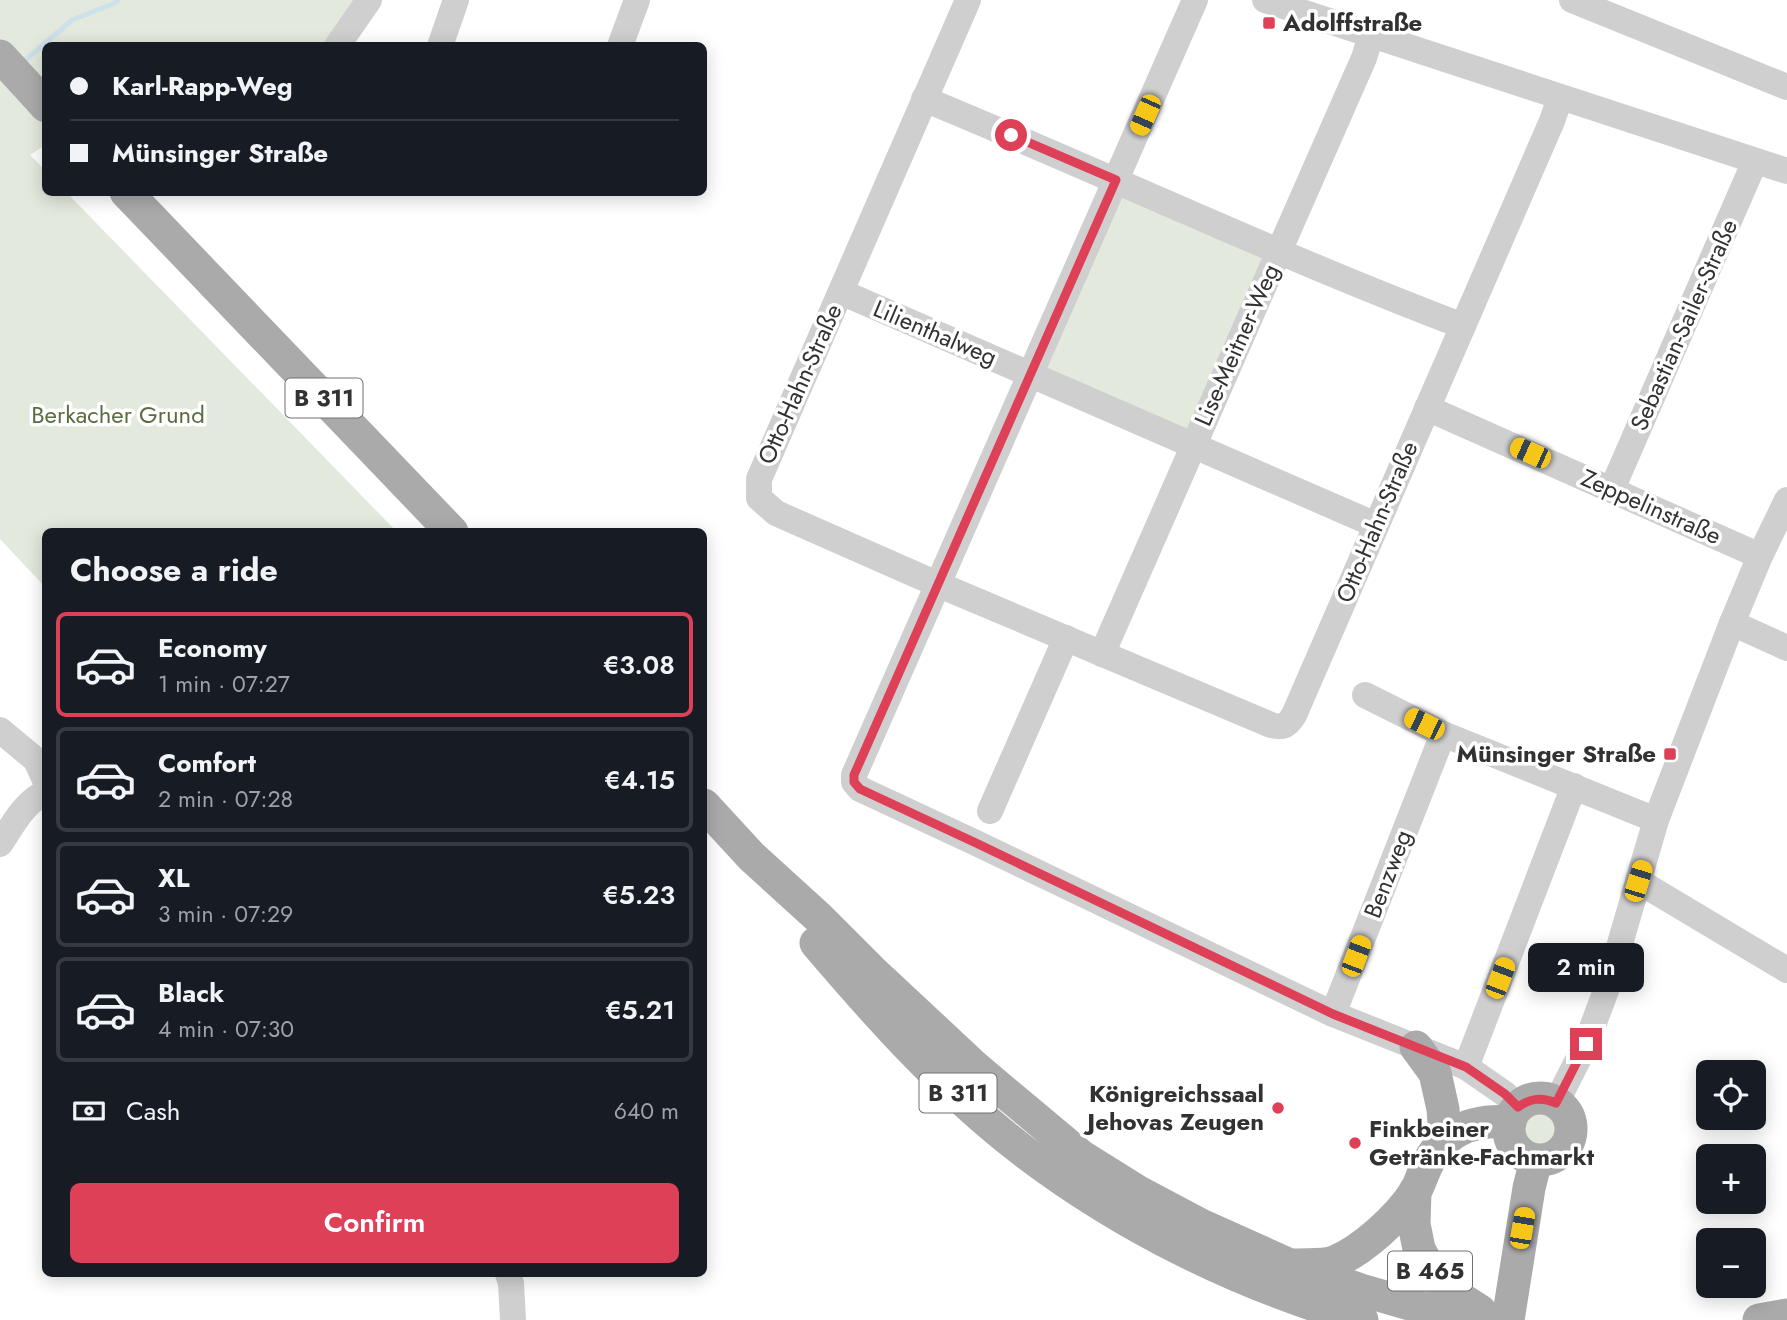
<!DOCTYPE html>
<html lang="en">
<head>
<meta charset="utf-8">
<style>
  body { margin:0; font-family:Jost,sans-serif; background:#242831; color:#f1f3f6; height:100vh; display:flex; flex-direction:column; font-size:26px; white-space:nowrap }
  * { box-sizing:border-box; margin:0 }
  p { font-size:23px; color:#9ea1a6 }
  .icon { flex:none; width:38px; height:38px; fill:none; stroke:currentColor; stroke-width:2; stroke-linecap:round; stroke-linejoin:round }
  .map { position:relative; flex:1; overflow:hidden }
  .drawer { position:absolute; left:42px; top:528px; width:665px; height:749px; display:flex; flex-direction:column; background:#171b24; border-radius:10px; box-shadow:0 4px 18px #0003 }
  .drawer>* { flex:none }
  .guide { position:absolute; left:42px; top:42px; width:665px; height:154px; border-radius:10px; box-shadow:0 4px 18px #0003; display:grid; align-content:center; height:154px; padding:0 28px; background:#171b24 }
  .controls { position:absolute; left:1696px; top:1060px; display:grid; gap:14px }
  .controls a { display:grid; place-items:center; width:70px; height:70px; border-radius:10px; background:#171b24; box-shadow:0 4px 18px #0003; font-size:35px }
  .end { position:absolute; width:32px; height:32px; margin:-16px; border:9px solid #de4058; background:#fff; box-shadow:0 0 0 4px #fff }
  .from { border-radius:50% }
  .bubble { position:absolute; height:49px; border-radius:10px; background:#171b24; box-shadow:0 4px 18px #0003; font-size:23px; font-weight:600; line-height:49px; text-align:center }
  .car { position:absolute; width:21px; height:42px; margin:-21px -10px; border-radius:9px; box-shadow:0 0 5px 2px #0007; background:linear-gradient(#f5c518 24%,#345 0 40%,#f5c518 0 76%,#345 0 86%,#f5c518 0) }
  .guide b { display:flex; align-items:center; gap:24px; height:66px; font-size:26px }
  .guide b+b { border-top:2px solid #363941 }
  .guide i { width:18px; height:18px; background:#f1f3f6 }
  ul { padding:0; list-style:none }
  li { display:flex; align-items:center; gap:21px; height:105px; margin:0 14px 10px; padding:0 14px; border:4px solid #363941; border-radius:10px }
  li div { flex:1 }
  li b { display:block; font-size:26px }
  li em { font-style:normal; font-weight:600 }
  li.current { border-color:#de4058 }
  li>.icon { width:63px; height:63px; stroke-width:1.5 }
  h2 { padding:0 28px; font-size:32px; line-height:84px }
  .pay { display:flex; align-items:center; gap:18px; height:77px; padding:0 28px; font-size:26px }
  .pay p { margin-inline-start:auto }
  .cta { display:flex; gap:14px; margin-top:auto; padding:14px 28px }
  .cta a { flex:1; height:80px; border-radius:10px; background:#de4058; color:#fff; font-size:28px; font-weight:600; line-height:80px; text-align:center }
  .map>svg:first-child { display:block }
  .green { fill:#e3e9dc }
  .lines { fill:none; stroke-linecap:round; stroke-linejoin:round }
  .stream { stroke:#cde1ea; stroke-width:5 }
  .minor { stroke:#cfcfcf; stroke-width:26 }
  .major { stroke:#aaa; stroke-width:33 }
  .route { stroke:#de4058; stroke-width:9 }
  .poi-dot { fill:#de4058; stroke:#fff; stroke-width:2.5 }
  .labels { text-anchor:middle; stroke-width:7; stroke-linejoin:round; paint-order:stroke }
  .shield { fill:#fff; stroke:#707070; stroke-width:2 }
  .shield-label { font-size:23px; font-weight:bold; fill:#323232 }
  .poi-label { font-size:24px; font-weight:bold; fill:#323232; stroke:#fff; text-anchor:start }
  .street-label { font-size:24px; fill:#323232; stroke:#fff }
  .park-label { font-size:24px; fill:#596d41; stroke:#fff }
</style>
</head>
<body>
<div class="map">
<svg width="1787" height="1320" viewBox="0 0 1787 1320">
  <rect width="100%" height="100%" fill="#fff"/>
  <!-- green -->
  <g class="green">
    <polygon points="0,0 369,0 337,45 46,46 45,145 30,155 45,170 46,192 67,193 397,532 46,532 45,587 0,539"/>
    <polygon points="1119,194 1267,258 1190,434 1041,370"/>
    <circle cx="1540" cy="1129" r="15"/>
  </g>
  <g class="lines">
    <!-- stream -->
    <polyline class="stream" points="21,64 72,20 115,3 118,0"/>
    <!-- minor -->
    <g class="minor">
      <path d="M968 0 759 479V498L776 513 937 584 1271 725C1283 728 1287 726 1294 715L1552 121 1560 98"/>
      <polyline points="1195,0 854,775 854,782 860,789 976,843 1333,1014 1466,1067 1505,1094 1518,1107"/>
      <polyline points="1265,0 1787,171"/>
      <polyline points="1572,0 1787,87"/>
      <polyline points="337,46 369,0"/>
      <polyline points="440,46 456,0"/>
      <polyline points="620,46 637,0"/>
      <path d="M924 99C1104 173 1281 257 1463 326"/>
      <polyline points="841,292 1376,525"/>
      <polyline points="1427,408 1760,556"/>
      <polyline points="1612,489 1755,161"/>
      <polyline points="1732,623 1787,648"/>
      <path d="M1102 654C1189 455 1277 257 1364 58L1371 35"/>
      <polyline points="1365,695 1443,734 1656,820"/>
      <polyline points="0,730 36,760 46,782"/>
      <polyline points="990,811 1066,638"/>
      <path d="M0 844C13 825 24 802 46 792"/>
      <polyline points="1638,881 1787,970"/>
      <polyline points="1333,1014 1443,734"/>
      <polyline points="1466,1067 1574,786"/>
      <polyline points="1556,1103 1586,1044 1608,985 1656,820 1732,623 1760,556 1787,500"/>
      <polyline points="508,1274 511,1283 513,1320"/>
    </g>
    <!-- major -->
    <g class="major">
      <polyline points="0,56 46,106"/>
      <polyline points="126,192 452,532"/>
      <polyline points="704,805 752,857 818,917 871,970 976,1068 1081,1156 1137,1191 1201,1225 1290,1265 1361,1290 1427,1309 1485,1320"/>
      <path d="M816 943C879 1017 945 1091 1022 1150 1123 1227 1240 1285 1362 1320"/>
      <polyline points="1416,1047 1435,1073 1443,1109 1445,1138"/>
      <circle cx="1540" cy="1129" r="31"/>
      <polyline points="1415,1191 1414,1224 1419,1249 1431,1272 1444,1288 1480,1311"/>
      <path d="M1296 1265C1307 1264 1323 1266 1334 1262 1362 1251 1398 1218 1415 1192 1420 1184 1422 1175 1426 1167 1443 1131 1471 1119 1510 1122"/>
      <polyline points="1508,1320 1529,1188 1536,1160"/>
      <polyline points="1759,1320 1787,1315"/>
    </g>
  </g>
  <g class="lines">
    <!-- route -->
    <path class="route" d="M1011 135 1116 180 854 775V782L860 789 976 843 1333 1014 1466 1067 1505 1094 1518 1107C1531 1098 1541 1097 1556 1103L1586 1044"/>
  </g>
  <!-- markers -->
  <g class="poi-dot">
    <rect x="1262" y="16" width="14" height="14" rx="3.5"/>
    <rect x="1663" y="747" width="14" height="14" rx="3.5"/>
    <circle cx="1278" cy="1108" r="7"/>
    <circle cx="1355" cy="1143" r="7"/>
  </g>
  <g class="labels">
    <!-- shield labels -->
    <g class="shield">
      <rect x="285.5" y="378.5" width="77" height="39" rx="5"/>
      <rect x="919.5" y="1073.5" width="77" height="39" rx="5"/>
      <rect x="1388" y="1251.5" width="84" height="39" rx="5"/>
    </g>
    <g class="shield-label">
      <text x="324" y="406">B 311</text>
      <text x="958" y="1101">B 311</text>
      <text x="1430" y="1279">B 465</text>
    </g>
    <!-- poi labels -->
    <g class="poi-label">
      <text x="1283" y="31">Adolffstraße</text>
      <text x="1656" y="762" text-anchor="end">Münsinger Straße</text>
      <text x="1264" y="1102" text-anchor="end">Königreichssaal<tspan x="1264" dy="28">Jehovas Zeugen</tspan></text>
      <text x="1369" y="1137">Finkbeiner<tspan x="1369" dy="28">Getränke-Fachmarkt</tspan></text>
    </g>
    <!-- street labels -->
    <g class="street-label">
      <text transform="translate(1684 325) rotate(-66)" y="8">Sebastian-Sailer-Straße</text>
      <text transform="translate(935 333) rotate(23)" y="8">Lilienthalweg</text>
      <text transform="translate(1237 345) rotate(-66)" y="8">Lise-Meitner-Weg</text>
      <text transform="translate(800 384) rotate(-66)" y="8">Otto-Hahn-Straße</text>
      <text transform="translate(1651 507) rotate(24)" y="8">Zeppelinstraße</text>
      <text transform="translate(1377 522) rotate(-67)" y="8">Otto-Hahn-Straße</text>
      <text transform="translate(1388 874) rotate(-69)" y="8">Benzweg</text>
    </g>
    <!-- park labels -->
    <g class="park-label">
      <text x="118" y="423">Berkacher Grund</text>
    </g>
  </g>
</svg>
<div class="controls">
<a><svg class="icon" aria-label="locate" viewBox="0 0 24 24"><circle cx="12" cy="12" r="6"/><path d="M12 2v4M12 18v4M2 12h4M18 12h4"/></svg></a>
<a>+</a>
<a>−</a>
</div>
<i class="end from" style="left:1011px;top:135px"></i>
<i class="end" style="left:1586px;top:1044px"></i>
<div class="bubble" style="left:1528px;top:943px;width:116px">2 min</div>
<i class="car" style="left:1145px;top:115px;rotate:204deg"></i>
<i class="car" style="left:1530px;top:453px;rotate:294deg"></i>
<i class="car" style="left:1424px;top:724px;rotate:296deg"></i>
<i class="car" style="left:1638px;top:881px;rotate:17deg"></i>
<i class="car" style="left:1356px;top:956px;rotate:21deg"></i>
<i class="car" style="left:1500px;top:978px;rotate:21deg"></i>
<i class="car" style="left:1522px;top:1228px;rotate:10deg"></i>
<div class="guide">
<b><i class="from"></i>Karl-Rapp-Weg</b>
<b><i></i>Münsinger Straße</b>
</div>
<section class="drawer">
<h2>Choose a ride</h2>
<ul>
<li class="current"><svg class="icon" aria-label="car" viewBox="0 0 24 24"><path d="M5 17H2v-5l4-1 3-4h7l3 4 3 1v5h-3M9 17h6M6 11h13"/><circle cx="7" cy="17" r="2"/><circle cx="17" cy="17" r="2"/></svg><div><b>Economy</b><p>1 min · 07:27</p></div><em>€3.08</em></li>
<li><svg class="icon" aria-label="car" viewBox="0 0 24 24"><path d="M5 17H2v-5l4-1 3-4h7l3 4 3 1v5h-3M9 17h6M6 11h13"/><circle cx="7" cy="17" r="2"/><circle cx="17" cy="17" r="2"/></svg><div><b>Comfort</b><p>2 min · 07:28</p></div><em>€4.15</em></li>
<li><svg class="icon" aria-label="car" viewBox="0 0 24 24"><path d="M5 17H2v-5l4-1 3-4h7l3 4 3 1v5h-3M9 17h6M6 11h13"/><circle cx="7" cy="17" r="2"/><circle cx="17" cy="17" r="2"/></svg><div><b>XL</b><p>3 min · 07:29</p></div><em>€5.23</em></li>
<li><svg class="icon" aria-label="car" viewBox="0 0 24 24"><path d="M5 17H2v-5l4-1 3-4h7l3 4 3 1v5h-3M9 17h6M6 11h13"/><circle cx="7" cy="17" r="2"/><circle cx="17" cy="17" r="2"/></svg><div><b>Black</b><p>4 min · 07:30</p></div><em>€5.21</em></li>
</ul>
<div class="pay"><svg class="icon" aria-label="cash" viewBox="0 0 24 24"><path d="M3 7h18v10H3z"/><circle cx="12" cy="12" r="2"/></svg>Cash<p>640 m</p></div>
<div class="cta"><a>Confirm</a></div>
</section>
</div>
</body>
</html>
